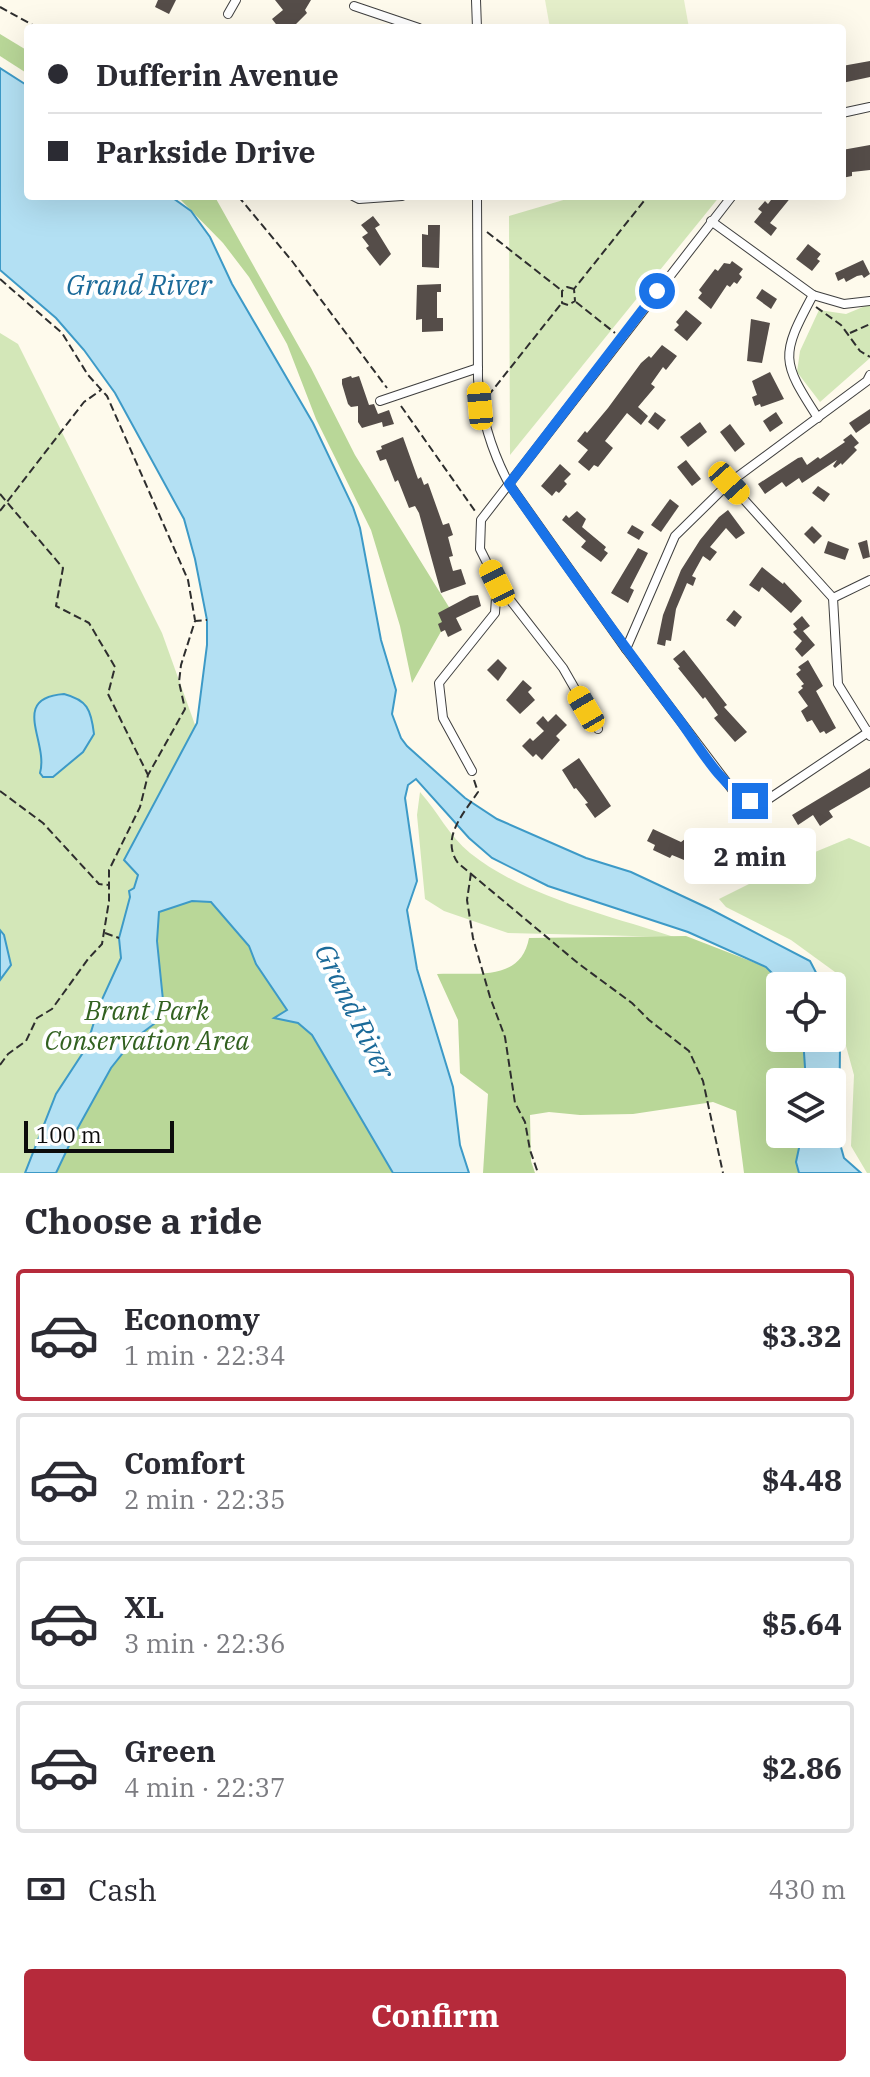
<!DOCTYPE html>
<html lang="en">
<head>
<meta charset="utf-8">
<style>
  body { margin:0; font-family:"IBM Plex Serif",serif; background:#f7f7f7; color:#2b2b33; height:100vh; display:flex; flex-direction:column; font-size:30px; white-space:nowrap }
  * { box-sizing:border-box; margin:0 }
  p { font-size:26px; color:#7c7c81 }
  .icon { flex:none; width:44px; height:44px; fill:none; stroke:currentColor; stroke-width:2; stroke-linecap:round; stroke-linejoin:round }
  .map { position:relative; height:1173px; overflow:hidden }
  .side { display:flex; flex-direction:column; background:#fff; flex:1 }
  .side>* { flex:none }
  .banner { position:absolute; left:24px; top:24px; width:822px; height:176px; border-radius:8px; box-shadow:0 8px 32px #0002; display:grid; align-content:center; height:176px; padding:0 24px; background:#fff }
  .controls { position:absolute; left:766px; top:972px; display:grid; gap:16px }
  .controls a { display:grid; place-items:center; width:80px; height:80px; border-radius:8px; background:#fff; box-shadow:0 8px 32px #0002; font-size:40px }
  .scale { position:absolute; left:24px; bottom:20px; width:150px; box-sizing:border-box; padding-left:8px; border:4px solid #0c0c0c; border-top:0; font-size:22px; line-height:28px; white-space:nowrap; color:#0c0c0c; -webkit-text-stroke:6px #fff; paint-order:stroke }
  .end { position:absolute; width:36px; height:36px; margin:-18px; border:10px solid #1a73e8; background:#fff; box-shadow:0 0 0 4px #fff }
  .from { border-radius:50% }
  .bubble { position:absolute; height:56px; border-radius:8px; background:#fff; box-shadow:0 8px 32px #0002; font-size:26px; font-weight:700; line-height:56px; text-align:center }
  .car { position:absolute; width:24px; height:48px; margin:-24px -12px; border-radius:10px; box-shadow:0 0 6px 2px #0007; background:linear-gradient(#f5c518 24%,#345 0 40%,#f5c518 0 76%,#345 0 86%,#f5c518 0) }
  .banner b { display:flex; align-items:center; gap:28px; height:76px; font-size:30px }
  .banner b+b { border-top:2px solid #e1e1e2 }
  .banner i { width:20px; height:20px; background:#2b2b33 }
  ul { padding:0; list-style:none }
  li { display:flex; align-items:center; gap:24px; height:132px; margin:0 16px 12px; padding:0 8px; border:4px solid #e1e1e2; border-radius:8px }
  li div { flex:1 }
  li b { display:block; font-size:30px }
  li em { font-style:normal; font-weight:700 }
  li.active { border-color:#b62a3b }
  li>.icon { width:72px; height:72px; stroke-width:1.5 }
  h2 { padding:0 24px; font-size:36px; line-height:96px }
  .pay { display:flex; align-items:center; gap:20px; height:88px; padding:0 24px; font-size:30px }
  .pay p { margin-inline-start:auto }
  .button { display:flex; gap:16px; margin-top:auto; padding:16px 24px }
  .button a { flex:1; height:92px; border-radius:8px; background:#b62a3b; color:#fff; font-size:32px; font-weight:700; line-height:92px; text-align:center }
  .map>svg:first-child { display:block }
  .green { fill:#d3e7b8 }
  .forest { fill:#b9d798 }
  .pitch { fill:#e4eec9 }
  .water { fill:#b3e0f3; stroke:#3d9ac7; stroke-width:2 }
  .building { fill:#554d49 }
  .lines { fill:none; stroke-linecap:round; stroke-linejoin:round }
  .street-casing { stroke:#3f3f3f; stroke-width:10 }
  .path { stroke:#2e2e2e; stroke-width:2; stroke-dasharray:8 4; stroke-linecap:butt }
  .street { stroke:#fff; stroke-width:8 }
  .route { stroke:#1a73e8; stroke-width:10 }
  .labels { text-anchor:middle; stroke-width:8; stroke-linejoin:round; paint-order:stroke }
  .park-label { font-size:26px; font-style:italic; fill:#326120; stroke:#fff }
  .water-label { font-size:28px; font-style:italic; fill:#1b6a99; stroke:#fff }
</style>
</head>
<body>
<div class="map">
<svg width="870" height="1173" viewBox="0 0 870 1173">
  <rect width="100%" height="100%" fill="#fefaec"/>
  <!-- green -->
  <g class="green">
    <polygon points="577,196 720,196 510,455 509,216"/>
    <polygon points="870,304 870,358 820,402 797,372 800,351 819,310 846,314"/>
    <polygon points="0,333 18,344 162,633 331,1103 331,1173 0,1173"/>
    <path d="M420 792C438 812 449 836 470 853 525 897 608 915 674 937L508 933 444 911 425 899 417 815Z"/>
    <polygon points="849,838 870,847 870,1173 867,1173 851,1146 854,1075 838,1017 835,972 791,940 726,907 719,899 803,857"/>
  </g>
  <!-- forest -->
  <g class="forest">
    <polygon points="0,34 28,51 28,74 0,56"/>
    <polygon points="177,196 215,197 311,368 355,455 452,612 412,683 400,626 371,530 316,419 287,344 249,277 223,243"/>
    <polygon points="192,901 211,902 249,946 256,964 287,1010 276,1018 298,1023 312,1035 393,1173 56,1173 75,1133 111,1068 134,1039 154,1024 163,1000 157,941 159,911"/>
    <path d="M686 936 766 967 785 986H780V1038H803L806 1082H780V1134H802L796 1162 799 1173H744L736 1111 713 1102 633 1114 580 1115 549 1112 530 1115 531 1161 535 1173H483L488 1094 460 1073 458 1020 437 974C473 972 521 983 529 938Z"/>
  </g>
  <!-- pitch -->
  <polygon class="pitch" points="545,0 684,0 689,28 550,28"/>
  <!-- water -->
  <g class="water">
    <polygon points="0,68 28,86 28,196 170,196 191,211 210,237 232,284 313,423 353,507 360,528 381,640 396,690 392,714 401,738 407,746 465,798 497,819 586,858 631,872 710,909 810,961 823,986 785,986 766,967 688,932 548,886 492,858 469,838 416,779 408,785 405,798 417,881 407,910 417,969 453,1087 460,1145 469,1173 393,1173 312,1035 298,1023 274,1018 287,1010 256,964 249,946 211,902 192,901 159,912 157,941 163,1000 154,1024 134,1039 111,1068 75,1133 56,1173 25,1173 56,1094 86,1048 99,1006 121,958 119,938 130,897 129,891 134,888 138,875 124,860 197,723 207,645 207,620 195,559 184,519 115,393 84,350 56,318 0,270"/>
    <path d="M64 694C87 700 91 709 94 734L83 752 53 777H43L40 773C49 742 9 698 64 694Z"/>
    <polygon points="0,930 4,935 11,965 0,980"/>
    <polygon points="832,1009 840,1047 839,1140 844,1158 861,1173 799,1173 796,1162 802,1134 832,1134 832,1082 806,1082 803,1038 832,1038"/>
  </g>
  <!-- building -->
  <g class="building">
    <polygon points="158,0 176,0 169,14 155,7"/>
    <polygon points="275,0 311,0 305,10 307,13 292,28 279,28 272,19 283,10"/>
    <polygon points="870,61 870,77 842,83 842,66"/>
    <polygon points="870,145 870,170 852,172 852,176 842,178 842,150"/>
    <polygon points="774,196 792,196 770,223 777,228 771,236 754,222 762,212 758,209 765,201 768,204"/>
    <polygon points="373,216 380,225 375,228 391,254 380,266 366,248 369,246 362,237 368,233 361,225"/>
    <polygon points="428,225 440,225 439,268 422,267 422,234 428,235"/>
    <polygon points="808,244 821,254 817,259 820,261 812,271 796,259"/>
    <polygon points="863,260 870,274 864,278 862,275 857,276 846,282 844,278 838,281 835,273"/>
    <polygon points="732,261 743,269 739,274 742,277 737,284 734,282 730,287 727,285 711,309 698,298 702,293 699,290 715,269 718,271 724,263 730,264"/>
    <polygon points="441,284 441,292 437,292 437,318 443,318 443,331 422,332 422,319 416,320 417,285"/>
    <polygon points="762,289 777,299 771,309 756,298"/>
    <polygon points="686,310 702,323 687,341 674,330 679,325 676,322"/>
    <polygon points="751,319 770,323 762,363 747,361"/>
    <polygon points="662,345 677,356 666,370 663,367 651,384 655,387 638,407 648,416 641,425 627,413 605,441 613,448 598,467 594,465 589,471 578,462 588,450 577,441 585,431 587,433 608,408 641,363 649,356 651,358"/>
    <polygon points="770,372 784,399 761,407 760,404 755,406 752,397 757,395 752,381"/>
    <polygon points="351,376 352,378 359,376 369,405 374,404 378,414 389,410 394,424 383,427 382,422 362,428 358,422 358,406 351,407 348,404 342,384 342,379"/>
    <polygon points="870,409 870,423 856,433 849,423"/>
    <polygon points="655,412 666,420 658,430 648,422"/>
    <polygon points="776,412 783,423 770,432 763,421"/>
    <polygon points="700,422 707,432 688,447 680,437"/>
    <polygon points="730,424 745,444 735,452 720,432"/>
    <polygon points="851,434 859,443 854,447 857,450 842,465 841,463 835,468 833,466 837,460 802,483 799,478 786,487 782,482 765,494 758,484 798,458 802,457 807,465 818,457 820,459 845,442 843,440"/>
    <polygon points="403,437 418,479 421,477 424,485 428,483 443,525 449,523 453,535 448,537 453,556 449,557 453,571 461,569 466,584 441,593 419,513 415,506 409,508 398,480 395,482 386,459 380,461 376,451 382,449 381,446"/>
    <polygon points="686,460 701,479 692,486 677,467"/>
    <polygon points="560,464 571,474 564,481 567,484 559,493 556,491 552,496 541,486"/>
    <polygon points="818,486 830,494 824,502 812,493"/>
    <polygon points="670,499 679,506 661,532 651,525"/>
    <polygon points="728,510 745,533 736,539 726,528 710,547 717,552 710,561 703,556 692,576 696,578 693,586 687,583 676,609 671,641 666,640 665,646 657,644 663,615 681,570 700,540 719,517"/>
    <polygon points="577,511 586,519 582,527 606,547 604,550 608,553 601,562 581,547 586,541 562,520 566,515 569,518"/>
    <polygon points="632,525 644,532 639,540 627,533"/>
    <polygon points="812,526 822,536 814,544 804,534"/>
    <polygon points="867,540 870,557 863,559 858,543"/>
    <polygon points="828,541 849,549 845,560 824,553"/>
    <polygon points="638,548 648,553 630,588 634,590 628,603 611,593"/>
    <polygon points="762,567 783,584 784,582 802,601 791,613 762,587 759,592 749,585"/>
    <polygon points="478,595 481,606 456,618 462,630 448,637 445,630 441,632 438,624 442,622 438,613 470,596"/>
    <polygon points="734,610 742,617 735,627 726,620"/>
    <polygon points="802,616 810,626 803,631 815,645 802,657 795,649 802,641 793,632 797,629 793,624"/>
    <polygon points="684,650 727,705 724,707 747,732 735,742 714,718 718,715 705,697 703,699 678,668 680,667 673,659"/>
    <polygon points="498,659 507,668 498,681 487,670"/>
    <polygon points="808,660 823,686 816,691 836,728 826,734 824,731 820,733 812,720 807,722 801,711 808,706 798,692 803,688 801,686 804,684 796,674 801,670 798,667"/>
    <polygon points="523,680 532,688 528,692 535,700 520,714 506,700"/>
    <polygon points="556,714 567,725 556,736 560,740 542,760 536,754 533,757 522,746 530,738 533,741 544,731 536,723 543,716 548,722"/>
    <polygon points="579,758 611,806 595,818 585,804 588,803 576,788 574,789 562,770"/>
    <polygon points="870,768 870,787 829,811 833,817 820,826 813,815 798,825 792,815"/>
    <polygon points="653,829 681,842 693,833 703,846 684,860 672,855 670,858 653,850 655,845 647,841"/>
  </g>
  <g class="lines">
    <!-- street casing -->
    <g class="street-casing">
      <g id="street">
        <polyline points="476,0 477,28"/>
        <polyline points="354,6 419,28"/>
        <polyline points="228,14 236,0"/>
        <polyline points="842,113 870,107"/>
        <polyline points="353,196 359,199 402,196"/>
        <path d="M477 196 478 379C481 417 491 450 509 484L626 649 734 792 750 801 767 800 870 731"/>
        <polyline points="711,221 813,295 844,304 870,301"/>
        <path d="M813 295C780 356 781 361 818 418"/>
        <polyline points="380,401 478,368"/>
        <polyline points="729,483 833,598 838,684 870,736"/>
        <polyline points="497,583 563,668 598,729"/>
        <polyline points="833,598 870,580"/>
        <polyline points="626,649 675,536 729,483 867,381 870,375"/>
        <polyline points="472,771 443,718 439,683 495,613 497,583 480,549 481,520 732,196"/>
      </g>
    </g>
    <!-- path -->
    <g class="path">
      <polyline points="0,7 38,28"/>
      <polyline points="238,196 292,261 387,388"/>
      <polyline points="487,232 561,290"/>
      <polyline points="0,279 62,333 88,375 107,396 188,580 195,620"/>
      <polyline points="574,289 567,287 562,291 562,303 568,305 575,301 574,289 648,196"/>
      <polyline points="576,302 615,333"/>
      <polyline points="816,307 841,325 860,351 870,357"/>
      <polyline points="850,333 870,324"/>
      <polyline points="488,396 561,304"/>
      <polyline points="401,406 475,511"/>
      <polyline points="0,494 63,568 56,606 89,623 115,667 108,694 148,775"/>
      <polyline points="0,511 84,402 101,390"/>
      <path d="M474 780 478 792C464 813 440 838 458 863L579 964 632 1003 649 1020 689 1051 703 1081 723 1173"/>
      <polyline points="0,791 43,823 99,884 108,885"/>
      <polyline points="471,873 467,900 473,938 490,997 505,1037 515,1103 525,1122 530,1150 538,1173"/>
      <polyline points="105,933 119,938"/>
      <polyline points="0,1065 8,1054 26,1041 37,1018 52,1009 88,959 102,944 109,901 109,870 140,807 148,775 185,709 179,682 181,665 195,621 207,620"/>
    </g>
    <!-- street -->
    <use href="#street" class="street"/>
  </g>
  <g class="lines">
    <!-- route -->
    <path class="route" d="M657 291 509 484C564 563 620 641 678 718 699 746 719 784 750 801"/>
  </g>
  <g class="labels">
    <!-- park labels -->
    <g class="park-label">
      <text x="147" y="1020">Brant Park<tspan x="147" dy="30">Conservation Area</tspan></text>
    </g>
    <!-- water labels -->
    <g class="water-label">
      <text x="139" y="295">Grand River</text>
      <text transform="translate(355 1011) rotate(64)" y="10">Grand River</text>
    </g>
  </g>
</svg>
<div class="controls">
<a><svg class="icon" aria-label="locate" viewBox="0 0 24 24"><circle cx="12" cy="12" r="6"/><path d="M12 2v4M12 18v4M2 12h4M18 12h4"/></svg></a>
<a><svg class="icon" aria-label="layers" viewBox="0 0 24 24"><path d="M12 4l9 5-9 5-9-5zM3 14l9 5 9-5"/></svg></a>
</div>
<div class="scale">100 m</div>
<i class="end from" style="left:657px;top:291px"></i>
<i class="end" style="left:750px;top:801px"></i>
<div class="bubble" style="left:684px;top:828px;width:132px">2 min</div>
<i class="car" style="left:480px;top:406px;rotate:355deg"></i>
<i class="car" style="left:729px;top:483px;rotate:138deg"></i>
<i class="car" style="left:497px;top:583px;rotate:334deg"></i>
<i class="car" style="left:586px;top:709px;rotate:330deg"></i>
<div class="banner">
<b><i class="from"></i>Dufferin Avenue</b>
<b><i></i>Parkside Drive</b>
</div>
</div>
<section class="side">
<h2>Choose a ride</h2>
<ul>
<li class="active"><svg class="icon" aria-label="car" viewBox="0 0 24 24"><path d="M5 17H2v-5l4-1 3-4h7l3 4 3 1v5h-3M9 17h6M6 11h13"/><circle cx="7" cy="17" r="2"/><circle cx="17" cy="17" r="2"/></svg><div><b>Economy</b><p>1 min · 22:34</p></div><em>$3.32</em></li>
<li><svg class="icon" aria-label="car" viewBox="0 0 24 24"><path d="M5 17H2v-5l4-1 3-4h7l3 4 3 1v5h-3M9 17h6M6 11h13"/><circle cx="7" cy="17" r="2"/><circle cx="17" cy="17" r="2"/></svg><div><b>Comfort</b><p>2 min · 22:35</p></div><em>$4.48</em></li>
<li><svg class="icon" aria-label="car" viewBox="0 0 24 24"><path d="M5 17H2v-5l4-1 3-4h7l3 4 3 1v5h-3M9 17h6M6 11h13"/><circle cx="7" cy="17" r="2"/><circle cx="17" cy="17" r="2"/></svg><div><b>XL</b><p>3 min · 22:36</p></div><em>$5.64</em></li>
<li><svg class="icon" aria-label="car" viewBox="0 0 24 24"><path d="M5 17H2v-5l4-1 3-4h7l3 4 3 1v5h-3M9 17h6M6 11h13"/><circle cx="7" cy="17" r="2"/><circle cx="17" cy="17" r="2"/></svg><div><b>Green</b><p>4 min · 22:37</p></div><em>$2.86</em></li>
</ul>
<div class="pay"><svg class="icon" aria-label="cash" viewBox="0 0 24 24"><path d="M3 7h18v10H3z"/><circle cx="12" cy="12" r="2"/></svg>Cash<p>430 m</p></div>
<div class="button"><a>Confirm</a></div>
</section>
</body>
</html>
